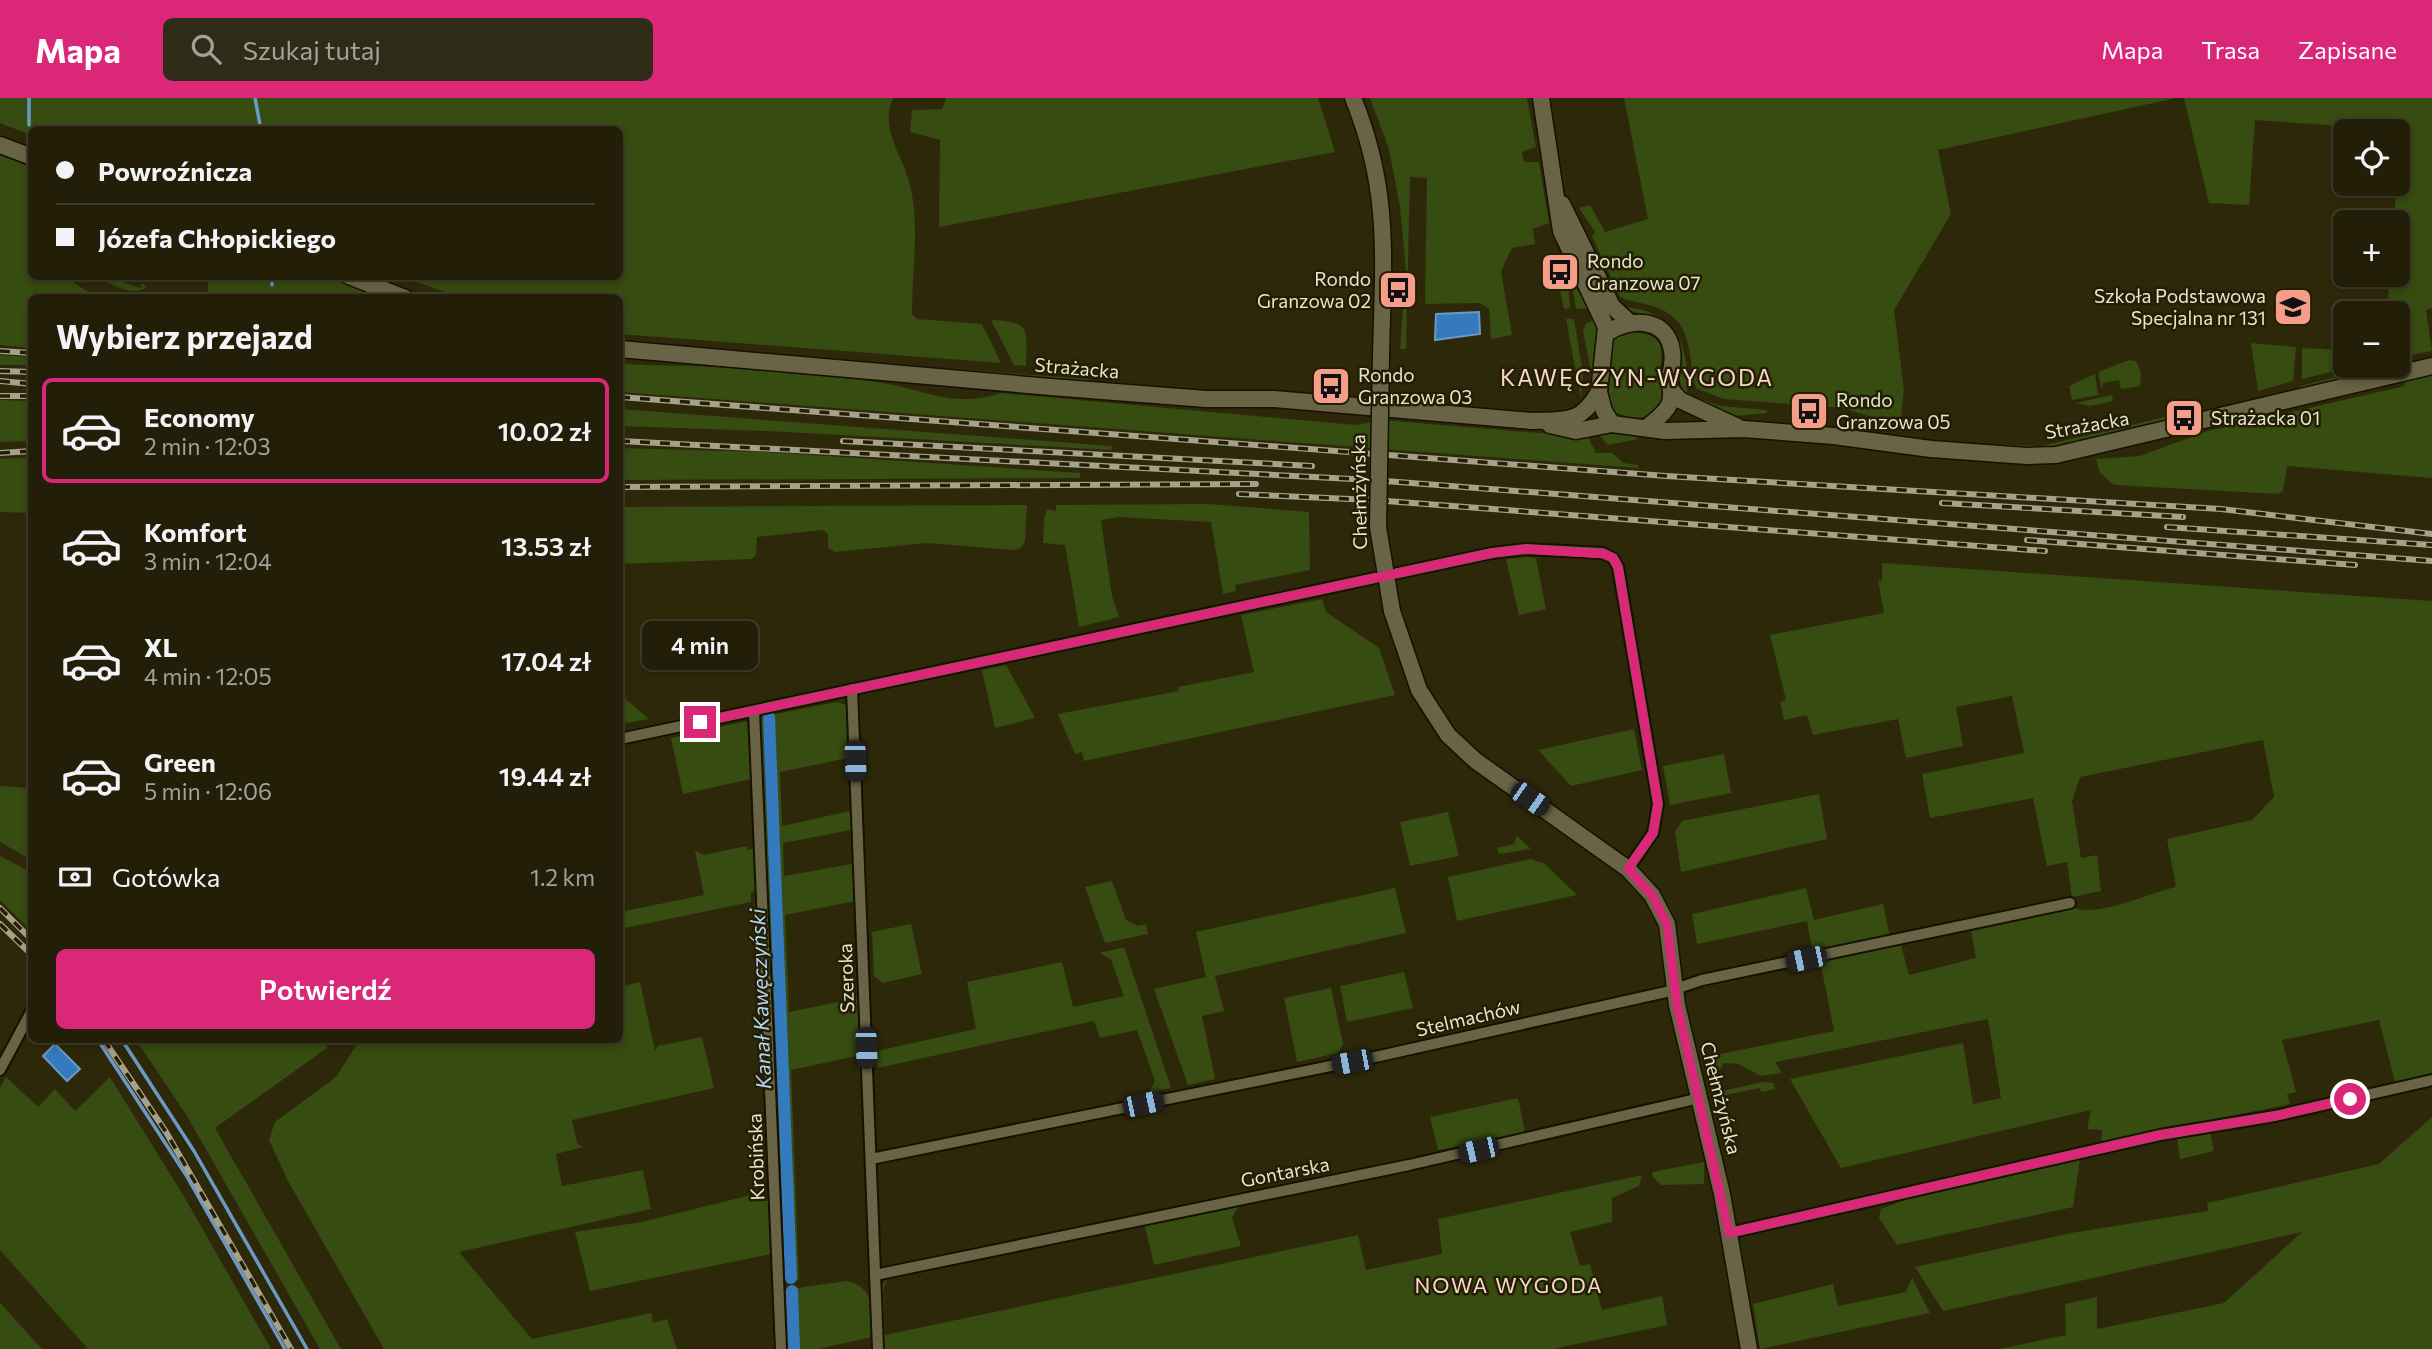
<!DOCTYPE html>
<html lang="pl">
<head>
<meta charset="utf-8">
<style>
  body { margin:0; font-family:Commissioner,sans-serif; background:#2e2b16; color:#f1f3f6; height:100vh; display:flex; flex-direction:column; font-size:26px; white-space:nowrap }
  * { box-sizing:border-box; margin:0 }
  p { font-size:23px; color:#a2a29c }
  .icon { flex:none; width:38px; height:38px; fill:none; stroke:currentColor; stroke-width:2; stroke-linecap:round; stroke-linejoin:round }
  .map { position:relative; flex:1; overflow:hidden }
  .side { position:absolute; left:28px; top:196px; width:595px; height:749px; display:flex; flex-direction:column; background:#221e08; border-radius:10px; box-shadow:0 4px 10px #0003,0 0 0 2px #3f3c29 }
  .side>* { flex:none }
  .guide { position:absolute; left:28px; top:28px; width:595px; height:154px; border-radius:10px; box-shadow:0 4px 10px #0003,0 0 0 2px #3f3c29; display:grid; align-content:center; height:154px; padding:0 28px; background:#221e08 }
  .tools { position:absolute; left:2333px; top:21px; display:grid; gap:14px }
  .tools a { display:grid; place-items:center; width:77px; height:77px; border-radius:10px; background:#221e08; box-shadow:0 4px 10px #0003,0 0 0 2px #3f3c29; font-size:35px }
  .end { position:absolute; width:32px; height:32px; margin:-16px; border:9px solid #db2777; background:#fff; box-shadow:0 0 0 4px #fff }
  .from { border-radius:50% }
  .bubble { position:absolute; height:49px; border-radius:10px; background:#221e08; box-shadow:0 4px 10px #0003,0 0 0 2px #3f3c29; font-size:23px; font-weight:600; line-height:49px; text-align:center }
  .car { position:absolute; width:21px; height:42px; margin:-21px -10px; border-radius:9px; box-shadow:0 0 5px 2px #0007; background:linear-gradient(#222 24%,#8ab4d8 0 40%,#222 0 76%,#8ab4d8 0 86%,#222 0) }
  .guide b { display:flex; align-items:center; gap:24px; height:66px; font-size:26px }
  .guide b+b { border-top:2px solid #3f3c29 }
  .guide i { width:18px; height:18px; background:#f1f3f6 }
  ul { padding:0; list-style:none }
  li { display:flex; align-items:center; gap:21px; height:105px; margin:0 14px 10px; padding:0 14px; border:4px solid transparent; border-radius:10px }
  li div { flex:1 }
  li b { display:block; font-size:26px }
  li em { font-style:normal; font-weight:600 }
  li.selected { border-color:#db2777 }
  li>.icon { width:63px; height:63px; stroke-width:1.5 }
  h2 { padding:0 28px; font-size:32px; line-height:84px }
  .pay { display:flex; align-items:center; gap:18px; height:77px; padding:0 28px; font-size:26px }
  .pay p { margin-inline-start:auto }
  .button { display:flex; gap:14px; margin-top:auto; padding:14px 28px }
  .button a { flex:1; height:80px; border-radius:10px; background:#db2777; color:#fff; font-size:28px; font-weight:600; line-height:80px; text-align:center }
  header { display:flex; align-items:center; gap:42px; box-sizing:border-box; height:98px; padding:0 35px; background:#db2777; color:#fff }
  header strong { font-size:33px }
  nav { display:flex; gap:38px; margin-inline-start:auto; font-size:24px }
  .search { width:490px; height:63px; background:#2e2b16; display:flex; align-items:center; gap:18px; box-sizing:border-box; padding:0 24px; border-radius:10px; color:#a2a29c; font-size:26px }
  .map>svg:first-child { display:block }
  .green { fill:#364c10 }
  .water { fill:#357abc; stroke:#6a9ac3; stroke-width:2 }
  .lines { fill:none; stroke-linecap:round; stroke-linejoin:round }
  .stream { stroke:#6a9ac3; stroke-width:3.5 }
  .canal { stroke:#357abc; stroke-width:12 }
  .street-casing { stroke:#161100; stroke-width:14 }
  .secondary-casing { stroke:#161100; stroke-width:19 }
  .street { stroke:#6a6446; stroke-width:10 }
  .secondary { stroke:#6a6446; stroke-width:16 }
  .rail-casing { stroke:#a5a18b; stroke-width:6 }
  .rail { stroke:#241e02; stroke-width:3.5; stroke-dasharray:10; stroke-linecap:butt }
  .secondary-bridge-casing { stroke:#161100; stroke-width:19; stroke-linecap:butt }
  .secondary-bridge { stroke:#6a6446; stroke-width:16 }
  .route { stroke:#db2777; stroke-width:9 }
  .labels { text-anchor:middle; stroke-width:5; stroke-linejoin:round; paint-order:stroke }
  .poi-label { font-size:19px; fill:#e7e4d3; stroke:#241e02; text-anchor:start }
  .street-label { font-size:19px; fill:#e7e4d3; stroke:#241e02 }
  .water-label { font-size:21px; font-style:italic; fill:#b2d4f7; stroke:#241e02 }
  .neighbourhood-label { font-size:21px; letter-spacing:2px; fill:#f8d6ce; stroke:#241e02 }
  .quarter-label { font-size:23px; letter-spacing:2px; fill:#f8d6ce; stroke:#241e02 }
</style>
</head>
<body>
<header>
<strong>Mapa</strong>
<div class="search"><svg class="icon" aria-label="search" viewBox="0 0 24 24"><circle cx="10" cy="10" r="6"/><path d="M15 15l6 6"/></svg>Szukaj tutaj</div>
<nav><a>Mapa</a><a>Trasa</a><a>Zapisane</a></nav>
</header>
<div class="map">
<svg width="2432" height="1251" viewBox="0 0 2432 1251">
  <rect width="100%" height="100%" fill="#2e280b"/>
  <!-- green -->
  <g class="green">
    <path d="M0 0H893C879 31 903 57 910 87 920 127 912 175 912 216L917 221 982 226 1001 265 620 236V200L459 199 402 179 620 178V32H32L31 37 0 25Z"/>
    <polygon points="946,0 1318,0 1335,54 939,129 940,42 910,34 912,12 942,11"/>
    <polygon points="1370,0 1527,0 1536,49 1522,54 1524,64 1539,64 1549,125 1533,131 1535,146 1512,150 1501,173 1512,237 1491,241 1489,211 1480,205 1425,206 1427,80 1410,79 1406,251 1400,251 1406,172 1400,109 1389,51"/>
    <path d="M1624 0H2176L1938 52 1951 116 1894 212 1904 293 1900 327 1842 310 1724 301 1696 290C1687 259 1695 225 1658 210 1645 205 1632 204 1620 199L1592 138 1595 134 1579 110 1590 107 1605 134 1648 121Z"/>
    <polygon points="2184,0 2432,0 2432,210 2426,212 2432,253 2398,259 2398,215 2387,215 2390,177 2398,177 2398,124 2394,124 2400,32 2255,22 2249,107 2209,105"/>
    <polygon points="0,57 31,68 32,178 65,179 96,199 32,200 31,250 0,247"/>
    <polygon points="209,178 326,179 382,199 207,199"/>
    <path d="M100 179H109L140 190 142 185 147 189C133 199 116 188 102 182Z"/>
    <polygon points="1572,186 1573,186 1591,210 1576,211"/>
    <polygon points="1559,187 1568,187 1570,210 1564,211"/>
    <path d="M1620 209C1673 210 1692 248 1687 297 1667 273 1693 246 1661 223 1649 214 1633 216 1620 209Z"/>
    <polygon points="1596,220 1599,227 1589,299 1591,274 1583,233 1586,226"/>
    <polygon points="1566,221 1574,221 1583,275 1581,301"/>
    <path d="M991 222C1031 224 1027 230 1026 268L1014 267Z"/>
    <path d="M1626 234C1686 234 1647 271 1666 301 1644 323 1642 324 1613 314L1606 296 1614 240Z"/>
    <polygon points="2251,245 2296,249 2293,283 2258,293"/>
    <polygon points="2302,250 2345,252 2345,268 2354,268 2302,281"/>
    <polygon points="0,257 31,259 31,267 0,267"/>
    <polygon points="802,260 1088,281 1099,285"/>
    <polygon points="2129,262 2136,263 2141,275 2140,288 2121,291 2119,282 2103,285 2102,293 2098,274"/>
    <polygon points="2405,262 2403,269 2294,295 2301,288 2379,268 2398,268 2398,264"/>
    <path d="M620 265C645 268 669 267 694 268 755 271 817 275 877 284 927 291 949 311 1002 295L1356 327 1382 322 1588 339 1596 355H1612L1623 365 1638 367V370L620 294Z"/>
    <polygon points="2432,274 2432,380 2287,368 2283,393 2277,396 2114,387 2100,375 2096,361 2140,358 2208,333 2405,288 2404,282"/>
    <polygon points="2095,276 2098,297 2072,302 2069,288"/>
    <polygon points="2112,297 2113,303 2090,308 2076,305"/>
    <polygon points="1698,300 1720,308 1766,312 1768,315 1735,318 1697,303"/>
    <polygon points="0,302 31,303 31,343 0,344"/>
    <polygon points="620,311 1112,348 1111,352 767,333 620,328"/>
    <polygon points="2165,319 2167,327 2052,352 1986,346 2041,348"/>
    <polygon points="1606,334 1635,338 1638,341 1608,347 1598,336"/>
    <polygon points="620,350 766,354 1080,375 1080,380 620,382"/>
    <polygon points="31,359 31,415 0,414 0,361"/>
    <polygon points="1208,406 1309,414 1310,472 1235,487 1236,493 1223,496 1211,424 1120,419 1101,422 1112,498 1119,519 1079,529 1065,447 1043,445 1044,422 1047,411 1056,413 1056,407"/>
    <polygon points="1027,407 1025,443 1021,450 1015,452 927,445 835,454 828,450 828,436 823,432 757,439 756,457 752,461 620,466 620,409"/>
    <polygon points="1527,459 1536,460 1546,511 1519,517 1506,461"/>
    <path d="M1882 465 2432 503V977L2395 984 2379 922 2282 942 2296 994 2287 996 2290 1006 2101 1044 2102 1032 2087 1031 2091 1012 1841 1070 1790 981 1963 945 1973 1006 2001 1000 1988 921 1775 964 1782 975 1761 978 1738 966 1724 965 1714 981 1710 958 1834 933 1820 862 1901 847 1909 877 1976 860 1971 833 2074 810C2101 819 2148 795 2176 789L2167 741 2252 722 2274 699 2263 642 2080 679 2072 703 2081 760 2097 757 2101 793 2072 799 2067 764 2047 768 2033 700 1930 720 1922 676 2024 655 2012 598 1956 609 1963 648 1906 660 1898 621 1813 637 1807 617 1784 622 1780 604 1786 602 1770 537 1884 515 1878 482 1882 483Z"/>
    <polygon points="1322,501 1326,514 1379,550 1395,597 1084,663 1082,654 1075,656 1058,616 1179,593 1178,589 1254,574 1241,517"/>
    <polygon points="1006,567 1035,620 995,630 982,572"/>
    <polygon points="620,596 649,621 620,626"/>
    <polygon points="837,604 846,607 848,660 780,674 782,728 850,713 851,732 783,745 784,778 852,766 855,803 785,817 789,914 858,900 861,957 791,972 799,1182 788,1182 759,619"/>
    <polygon points="747,623 751,681 683,696 671,640"/>
    <polygon points="1634,631 1642,672 1571,688 1538,652"/>
    <polygon points="1724,656 1731,695 1670,707 1663,668"/>
    <polygon points="0,688 31,690 31,762 0,744"/>
    <polygon points="1819,696 1827,741 1681,774 1675,734 1682,723"/>
    <polygon points="1448,714 1459,758 1410,768 1400,724"/>
    <polygon points="1517,738 1531,751 1499,756 1497,750 1514,746"/>
    <polygon points="747,748 747,752 753,751 756,792 751,795 751,804 620,831 620,814 704,797 695,752 703,757"/>
    <polygon points="0,758 31,774 31,833 0,802"/>
    <polygon points="1531,761 1545,766 1577,797 1457,823 1448,779"/>
    <polygon points="1112,783 1126,822 1138,828 1146,826 1148,836 1105,845 1085,789"/>
    <polygon points="1395,790 1406,835 1215,878 1224,913 1202,918 1215,981 1188,987 1154,891 1206,879 1196,834"/>
    <polygon points="1806,790 1814,822 1883,806 1890,838 1813,856 1807,823 1697,846 1692,816"/>
    <polygon points="911,826 922,876 883,885 874,878 872,834"/>
    <polygon points="1124,849 1171,990 1149,995 1155,983 1137,932 1100,940 1094,923 877,970 877,953 976,931 967,884 1062,864 1073,909 1124,898 1111,862 1100,855"/>
    <polygon points="1404,874 1413,910 1347,924 1340,888"/>
    <polygon points="640,884 655,953 658,948 702,939 714,990 572,1022 577,1045 583,1049 556,1056 562,1088 643,1072 651,1111 459,1154 532,1241 651,1215 653,1225 667,1221 677,1251 384,1251 288,1083 269,1042 275,1024 336,979 357,946 379,942 620,942 620,889"/>
    <polygon points="1331,890 1343,946 1338,955 1297,964 1284,900"/>
    <polygon points="136,942 325,942 327,950 215,1030 341,1251 320,1251 187,1018"/>
    <polygon points="6,979 38,1009 55,991 75,1013 110,979 185,1100 271,1251 88,1251 0,1152 0,990"/>
    <polygon points="1763,984 1773,985 1775,991 1762,994 1759,990 1716,999 1716,996 1722,993"/>
    <polygon points="1518,1000 1525,1034 1438,1052 1430,1019"/>
    <polygon points="2432,1019 2432,1251 1999,1251 2066,1237 2065,1206 2097,1199 2097,1231 2224,1205 2302,1134 1943,1213 1915,1169 2071,1135 2208,1113 2207,1105 2379,1066"/>
    <polygon points="2210,1034 2214,1053 2180,1061 2177,1039"/>
    <polygon points="2080,1061 2073,1109 1897,1147 1879,1120 1881,1111 1910,1100"/>
    <polygon points="1704,1064 1704,1086 1662,1087 1653,1080 1652,1074"/>
    <polygon points="1642,1077 1639,1088 1612,1100 1612,1124 1570,1134 1580,1168 1590,1166 1602,1212 1662,1198 1667,1227 1553,1251 882,1251 880,1188 888,1181 883,1191 885,1237 1358,1137 1366,1172 1442,1156 1438,1121"/>
    <polygon points="751,1097 768,1101 771,1156 590,1193 575,1134 642,1124"/>
    <polygon points="1238,1109 1232,1120 1241,1148 1154,1167 1145,1128"/>
    <polygon points="1912,1180 1930,1215 1760,1251 1753,1206 1833,1186 1838,1208 1906,1194"/>
    <path d="M847 1183C877 1190 871 1214 872 1239L818 1251H786L783 1192Z"/>
    <polygon points="0,1205 42,1251 0,1251"/>
  </g>
  <!-- water -->
  <g class="water">
    <polygon points="1479,214 1480,236 1435,242 1436,216"/>
    <polygon points="55,946 80,971 67,983 43,958"/>
  </g>
  <g class="lines">
    <!-- stream -->
    <g class="stream">
      <polyline points="255,0 261,32"/>
      <polyline points="29,27 29,0"/>
      <polyline points="272,178 272,187"/>
      <polyline points="98,942 186,1077 285,1251"/>
      <polyline points="122,942 194,1053 307,1251"/>
    </g>
    <!-- canal -->
    <g class="canal">
      <polyline points="769,619 791,1180"/>
      <polyline points="792,1193 794,1251"/>
    </g>
    <!-- street casing -->
    <g class="street-casing">
      <g id="street">
        <polyline points="852,591 878,1251"/>
        <polyline points="754,613 781,1251"/>
        <polyline points="620,641 1492,455 1526,451 1602,455 1613,460 1618,469 1658,706 1653,735 1628,771"/>
        <polyline points="0,972 32,912"/>
        <polyline points="871,1061 1375,959 1666,894 1702,882 2070,805"/>
        <polyline points="1729,1135 2160,1037 2275,1018 2432,982"/>
        <polyline points="875,1177 1409,1067 1700,1000"/>
      </g>
    </g>
    <!-- secondary casing -->
    <g class="secondary-casing">
      <g id="secondary">
        <path d="M1353 0C1391 93 1383 161 1381 259"/>
        <polyline points="1541,0 1561,133 1606,229 1599,294 1604,313 1612,326"/>
        <polyline points="0,47 32,59"/>
        <polyline points="1562,106 1612,208 1629,224"/>
        <polyline points="349,178 405,200"/>
        <path d="M1607 235C1629 220 1667 218 1672 253 1674 262 1671 271 1670 280 1669 290 1674 297 1669 307 1664 317 1654 323 1646 330"/>
        <path d="M620 251 1051 289 1206 301H1274L1532 323C1566 322 1580 326 1599 294"/>
        <polyline points="1672,293 1680,302 1738,329"/>
        <polyline points="1550,327 1576,333 1612,326 1665,333 1743,331 1834,338 1931,351 2027,358 2056,357 2432,268"/>
        <polyline points="1392,513 1419,592 1448,637 1476,663 1628,771 1652,797 1667,826 1677,907 1722,1096 1749,1251"/>
      </g>
    </g>
    <!-- street -->
    <use href="#street" class="street"/>
    <!-- secondary -->
    <use href="#secondary" class="secondary"/>
    <!-- rail casing -->
    <g class="rail-casing">
      <g id="rail">
        <polyline points="0,253 32,255"/>
        <polyline points="0,273 32,274"/>
        <polyline points="0,283 32,286"/>
        <polyline points="0,298 32,298"/>
        <polyline points="620,299 1666,378 2221,411 2432,436"/>
        <polyline points="620,343 1372,382 2432,463"/>
        <polyline points="843,343 1312,368"/>
        <polyline points="0,355 32,353"/>
        <polyline points="620,389 1256,386"/>
        <polyline points="1239,396 1373,402 2045,453"/>
        <polyline points="1942,405 2183,419"/>
        <polyline points="2167,429 2432,447"/>
        <polyline points="2027,442 2355,467"/>
        <polyline points="0,810 32,842"/>
        <polyline points="0,826 32,857"/>
        <polyline points="104,942 166,1034 291,1251"/>
      </g>
    </g>
    <!-- rail -->
    <use href="#rail" class="rail"/>
    <!-- secondary-bridge casing -->
    <g class="secondary-bridge-casing">
      <polyline id="secondary-bridge" points="1381,259 1378,429 1392,513"/>
    </g>
    <!-- secondary-bridge -->
    <use href="#secondary-bridge" class="secondary-bridge"/>
  </g>
  <g class="lines">
    <!-- route -->
    <polyline class="route" points="700,624 1492,455 1526,451 1605,456 1613,460 1618,469 1658,706 1653,735 1628,771 1652,797 1667,826 1677,907 1729,1135 2160,1037 2275,1018 2350,1001"/>
  </g>
  <!-- icons -->
  <defs>
    <g id="bus-square" transform="scale(2.0125)"><rect x="-9" y="-9" width="18" height="18" rx="4" fill="#f49e89" stroke="#241e02"/><path d="M-5-6H5V4H4V6H2V4H-2V6H-4V4H-5ZM-3.5-4V0h7V-4ZM-3.5 1.2v1.5H-2V1.2ZM2 1.2v1.5H3.5V1.2Z" fill="#111"/></g>
    <g id="school-square" transform="scale(2.0125)"><rect x="-9" y="-9" width="18" height="18" rx="4" fill="#f49e89" stroke="#241e02"/><path d="M0-5L7-2L0 1L-7-2ZM-4 1L0 2.5L4 1V4Q0 6-4 4Z" fill="#111"/></g>
  </defs>
  <g fill-rule="evenodd">
    <use href="#bus-square" x="1560" y="174"/>
    <use href="#bus-square" x="1398" y="192"/>
    <use href="#school-square" x="2293" y="209"/>
    <use href="#bus-square" x="1331" y="288"/>
    <use href="#bus-square" x="1809" y="313"/>
    <use href="#bus-square" x="2184" y="320"/>
  </g>
  <g class="labels">
    <!-- poi labels -->
    <g class="poi-label">
      <text x="1587" y="170">Rondo<tspan x="1587" dy="22">Granzowa 07</tspan></text>
      <text x="1371" y="188" text-anchor="end">Rondo<tspan x="1371" dy="22">Granzowa 02</tspan></text>
      <text x="2266" y="205" text-anchor="end">Szkoła Podstawowa<tspan x="2266" dy="22">Specjalna nr 131</tspan></text>
      <text x="1358" y="284">Rondo<tspan x="1358" dy="22">Granzowa 03</tspan></text>
      <text x="1836" y="309">Rondo<tspan x="1836" dy="22">Granzowa 05</tspan></text>
      <text x="2211" y="327">Strażacka 01</text>
    </g>
    <!-- street labels -->
    <g class="street-label">
      <text transform="translate(1077 270) rotate(5)" y="7">Strażacka</text>
      <text transform="translate(2087 327) rotate(-10)" y="7">Strażacka</text>
      <text transform="translate(1359 394) rotate(-91)" y="7">Chełmżyńska</text>
      <text transform="translate(846 880) rotate(-92)" y="7">Szeroka</text>
      <text transform="translate(1468 920) rotate(-13)" y="7">Stelmachów</text>
      <text transform="translate(1721 1000) rotate(76)" y="7">Chełmżyńska</text>
      <text transform="translate(756 1059) rotate(-92)" y="7">Krobińska</text>
      <text transform="translate(1285 1074) rotate(-11)" y="7">Gontarska</text>
    </g>
    <!-- water labels -->
    <g class="water-label">
      <text transform="translate(761 901) rotate(-92)" y="7">Kanał Kawęczyński</text>
    </g>
    <!-- neighbourhood labels -->
    <g class="neighbourhood-label">
      <text x="1509" y="1195">NOWA WYGODA</text>
    </g>
    <!-- quarter labels -->
    <g class="quarter-label">
      <text x="1637" y="288">KAWĘCZYN-WYGODA</text>
    </g>
  </g>
</svg>
<div class="tools">
<a><svg class="icon" aria-label="locate" viewBox="0 0 24 24"><circle cx="12" cy="12" r="6"/><path d="M12 2v4M12 18v4M2 12h4M18 12h4"/></svg></a>
<a>+</a>
<a>−</a>
</div>
<i class="end from" style="left:2350px;top:1001px"></i>
<i class="end" style="left:700px;top:624px"></i>
<div class="bubble" style="left:642px;top:523px;width:116px">4 min</div>
<i class="car" style="left:855px;top:663px;rotate:178deg"></i>
<i class="car" style="left:1530px;top:701px;rotate:125deg"></i>
<i class="car" style="left:1806px;top:861px;rotate:258deg"></i>
<i class="car" style="left:866px;top:950px;rotate:178deg"></i>
<i class="car" style="left:1352px;top:964px;rotate:259deg"></i>
<i class="car" style="left:1143px;top:1006px;rotate:78deg"></i>
<i class="car" style="left:1478px;top:1052px;rotate:257deg"></i>
<div class="guide">
<b><i class="from"></i>Powroźnicza</b>
<b><i></i>Józefa Chłopickiego</b>
</div>
<section class="side">
<h2>Wybierz przejazd</h2>
<ul>
<li class="selected"><svg class="icon" aria-label="car" viewBox="0 0 24 24"><path d="M5 17H2v-5l4-1 3-4h7l3 4 3 1v5h-3M9 17h6M6 11h13"/><circle cx="7" cy="17" r="2"/><circle cx="17" cy="17" r="2"/></svg><div><b>Economy</b><p>2 min · 12:03</p></div><em>10.02 zł</em></li>
<li><svg class="icon" aria-label="car" viewBox="0 0 24 24"><path d="M5 17H2v-5l4-1 3-4h7l3 4 3 1v5h-3M9 17h6M6 11h13"/><circle cx="7" cy="17" r="2"/><circle cx="17" cy="17" r="2"/></svg><div><b>Komfort</b><p>3 min · 12:04</p></div><em>13.53 zł</em></li>
<li><svg class="icon" aria-label="car" viewBox="0 0 24 24"><path d="M5 17H2v-5l4-1 3-4h7l3 4 3 1v5h-3M9 17h6M6 11h13"/><circle cx="7" cy="17" r="2"/><circle cx="17" cy="17" r="2"/></svg><div><b>XL</b><p>4 min · 12:05</p></div><em>17.04 zł</em></li>
<li><svg class="icon" aria-label="car" viewBox="0 0 24 24"><path d="M5 17H2v-5l4-1 3-4h7l3 4 3 1v5h-3M9 17h6M6 11h13"/><circle cx="7" cy="17" r="2"/><circle cx="17" cy="17" r="2"/></svg><div><b>Green</b><p>5 min · 12:06</p></div><em>19.44 zł</em></li>
</ul>
<div class="pay"><svg class="icon" aria-label="cash" viewBox="0 0 24 24"><path d="M3 7h18v10H3z"/><circle cx="12" cy="12" r="2"/></svg>Gotówka<p>1.2 km</p></div>
<div class="button"><a>Potwierdź</a></div>
</section>
</div>
</body>
</html>
